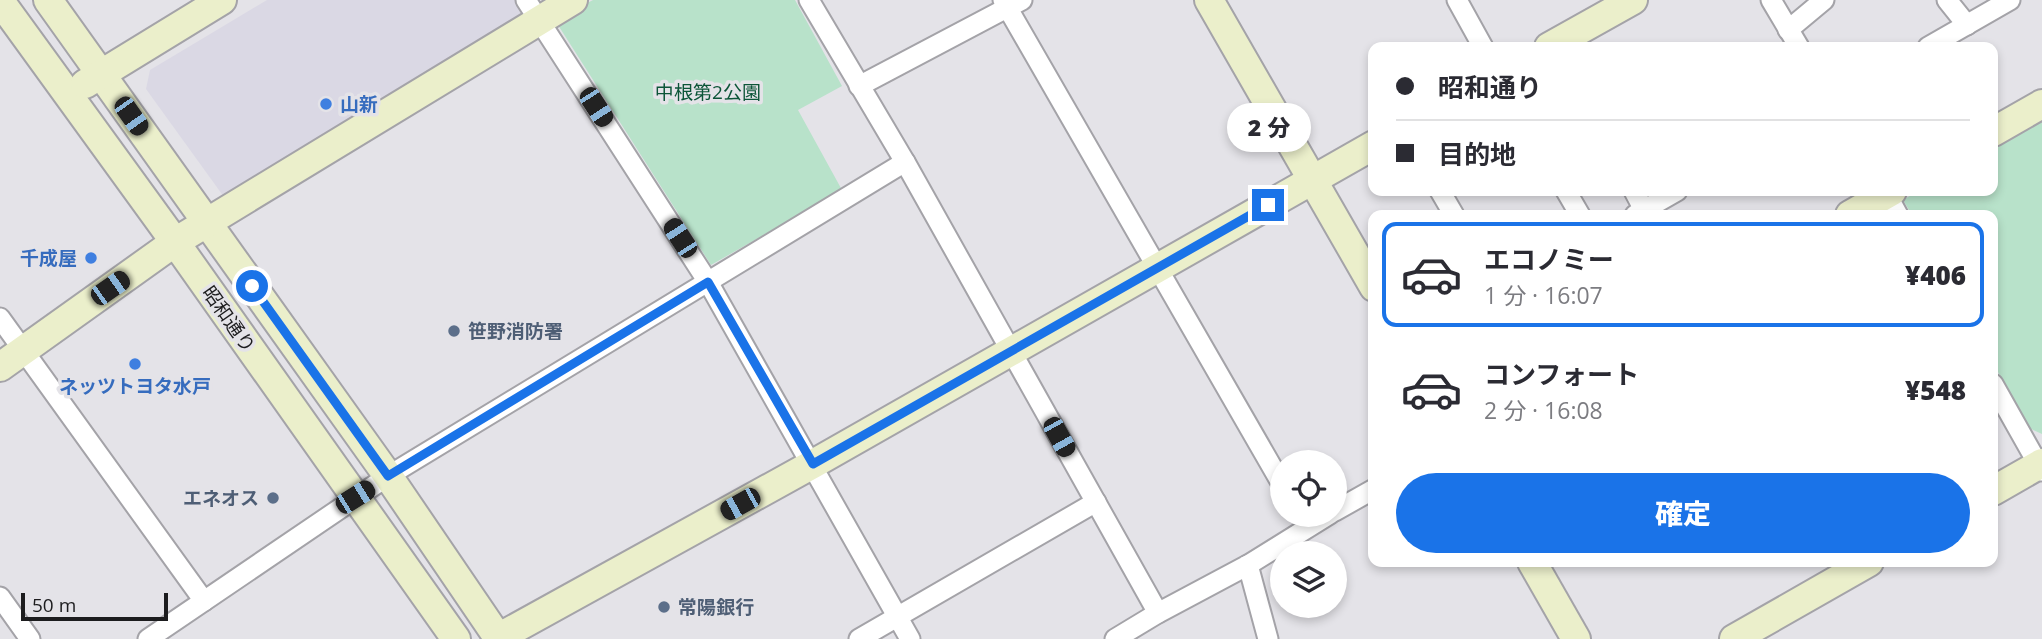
<!DOCTYPE html>
<html lang="ja">
<head>
<meta charset="utf-8">
<style>
  body { margin:0; font-family:"Open Sans","Noto Sans JP",sans-serif; background:#f2f2f3; color:#2b2b33; height:100vh; display:flex; flex-direction:column; font-size:26px; white-space:nowrap }
  * { box-sizing:border-box; margin:0 }
  p { font-size:23px; color:#7c7c81 }
  .icon { flex:none; width:38px; height:38px; fill:none; stroke:currentColor; stroke-width:2; stroke-linecap:round; stroke-linejoin:round }
  .map { position:relative; flex:1; overflow:hidden }
  .drawer { position:absolute; left:1368px; top:210px; width:630px; height:357px; display:flex; flex-direction:column; background:#fff; border-radius:14px; box-shadow:0 4px 10px #0003 }
  .drawer>* { flex:none }
  .hud { position:absolute; left:1368px; top:42px; width:630px; height:154px; border-radius:14px; box-shadow:0 4px 10px #0003; display:grid; align-content:center; height:154px; padding:0 28px; background:#fff }
  .tools { position:absolute; left:1270px; top:450px; display:grid; gap:14px }
  .tools a { display:grid; place-items:center; width:77px; height:77px; border-radius:50%; background:#fff; box-shadow:0 4px 10px #0003; font-size:35px }
  .scale { position:absolute; left:21px; bottom:18px; width:147px; box-sizing:border-box; padding-left:7px; border:4px solid #1c1c1e; border-top:0; font-size:19px; line-height:24px; white-space:nowrap; color:#1c1c1e; -webkit-text-stroke:5px #e4e3e8; paint-order:stroke }
  .end { position:absolute; width:32px; height:32px; margin:-16px; border:9px solid #1a73e8; background:#fff; box-shadow:0 0 0 4px #fff }
  .from { border-radius:50% }
  .bubble { position:absolute; height:49px; border-radius:24px; background:#fff; box-shadow:0 4px 10px #0003; font-size:23px; font-weight:800; line-height:49px; text-align:center }
  .car { position:absolute; width:21px; height:42px; margin:-21px -10px; border-radius:9px; box-shadow:0 0 5px 2px #0007; background:linear-gradient(#222 24%,#8ab4d8 0 40%,#222 0 76%,#8ab4d8 0 86%,#222 0) }
  .hud b { display:flex; align-items:center; gap:24px; height:66px; font-size:26px }
  .hud b+b { border-top:2px solid #e1e1e2 }
  .hud i { width:18px; height:18px; background:#2b2b33 }
  ul { padding:12px 0 0; list-style:none }
  li { display:flex; align-items:center; gap:21px; height:105px; margin:0 14px 10px; padding:0 14px; border:4px solid transparent; border-radius:14px }
  li div { flex:1 }
  li b { display:block; font-size:26px }
  li em { font-style:normal; font-weight:800 }
  li.current { border-color:#1a73e8 }
  li>.icon { width:63px; height:63px; stroke-width:1.5 }
  .button { display:flex; gap:14px; margin-top:auto; padding:14px 28px }
  .button a { flex:1; height:80px; border-radius:42px; background:#1a73e8; color:#fff; font-size:28px; font-weight:800; line-height:80px; text-align:center }
  .map>svg:first-child { display:block }
  .built { fill:#dad8e4 }
  .green { fill:#b8e2ca }
  .lines { fill:none; stroke-linecap:round; stroke-linejoin:round }
  .street-casing { stroke:#a4a3a8; stroke-width:23 }
  .secondary-casing { stroke:#a4a3a8; stroke-width:32 }
  .street { stroke:#fff; stroke-width:19 }
  .secondary { stroke:#ebefcb; stroke-width:28 }
  .route { stroke:#1a73e8; stroke-width:9 }
  .shop-dot { fill:#3f7fe0; stroke:#e4e3e8; stroke-width:2.5 }
  .service-dot { fill:#5c6f8a; stroke:#e4e3e8; stroke-width:2.5 }
  .labels { text-anchor:middle; stroke-width:7; stroke-linejoin:round; paint-order:stroke }
  .park-label { font-size:19px; fill:#0c5538; stroke:#e4e3e8 }
  .shop-label { font-size:19px; font-weight:bold; fill:#366cbe; stroke:#e4e3e8; text-anchor:start }
  .street-label { font-size:19px; fill:#1c1c1e; stroke:#e4e3e8 }
  .service-label { font-size:19px; font-weight:bold; fill:#4e5e75; stroke:#e4e3e8; text-anchor:start }
</style>
</head>
<body>
<div class="map">
<svg width="2042" height="639" viewBox="0 0 2042 639">
  <rect width="100%" height="100%" fill="#e4e3e8"/>
  <!-- built -->
  <polygon class="built" points="267,0 518,0 523,6 520,20 224,197 146,89 150,70"/>
  <!-- green -->
  <g class="green">
    <polygon points="593,0 795,0 842,86 798,110 842,190 711,265 558,25 563,16"/>
    <polygon points="2042,118 2042,434 2029,428 1993,363 1993,215 1912,215 1903,200 1918,191 1993,191 1993,147"/>
  </g>
  <g class="lines">
    <!-- street casing -->
    <g class="street-casing">
      <g id="street">
        <polyline points="526,0 708,282 910,639"/>
        <polyline points="809,0 905,162 1158,613"/>
        <polyline points="1003,0 1283,486"/>
        <polyline points="1457,0 1483,47"/>
        <polyline points="1771,0 1799,47"/>
        <polyline points="1947,0 1967,25"/>
        <polyline points="1788,30 1824,0"/>
        <polyline points="1928,47 2010,0"/>
        <polyline points="859,86 1022,0"/>
        <polyline points="1440,191 1454,215"/>
        <polyline points="1566,191 1580,215"/>
        <polyline points="1634,191 1644,210"/>
        <polyline points="1885,191 1898,215"/>
        <polyline points="1635,215 1677,191"/>
        <polyline points="0,318 204,601"/>
        <polyline points="1993,384 2042,471"/>
        <polyline points="1335,511 1374,489"/>
        <polyline points="1248,565 1268,639"/>
        <polyline points="0,597 30,639"/>
        <polyline points="148,639 388,476 905,162"/>
        <polyline points="859,639 1096,502"/>
        <polyline points="1115,639 1158,613 1248,565 1330,514"/>
      </g>
    </g>
    <!-- secondary casing -->
    <g class="secondary-casing">
      <g id="secondary">
        <polyline points="48,0 388,476 499,639"/>
        <polyline points="1209,0 1374,287"/>
        <polyline points="0,1 175,242 456,639"/>
        <polyline points="1549,47 1633,0"/>
        <polyline points="85,84 222,0"/>
        <polyline points="1993,132 2042,104"/>
        <polyline points="1850,215 1892,191"/>
        <polyline points="0,367 175,242 573,0"/>
        <polyline points="1993,491 2042,463"/>
        <polyline points="1532,562 1576,639"/>
        <polyline points="496,639 813,464 1374,145"/>
        <polyline points="1734,639 1869,562"/>
      </g>
    </g>
    <!-- street -->
    <use href="#street" class="street"/>
    <!-- secondary -->
    <use href="#secondary" class="secondary"/>
  </g>
  <g class="lines">
    <!-- route -->
    <polyline class="route" points="252,286 388,476 708,282 813,464 1268,205"/>
  </g>
  <!-- markers -->
  <g class="shop-dot">
    <circle cx="326" cy="104" r="7"/>
    <circle cx="91" cy="258" r="7"/>
    <circle cx="135" cy="364" r="7"/>
  </g>
  <g class="service-dot">
    <circle cx="454" cy="331" r="7"/>
    <circle cx="273" cy="498" r="7"/>
    <circle cx="664" cy="607" r="7"/>
  </g>
  <g class="labels">
    <!-- park labels -->
    <g class="park-label">
      <text x="708" y="99">中根第2公園</text>
    </g>
    <!-- shop labels -->
    <g class="shop-label">
      <text x="340" y="111">山新</text>
      <text x="77" y="265" text-anchor="end">千成屋</text>
      <text x="135" y="393" text-anchor="middle">ネッツトヨタ水戸</text>
    </g>
    <!-- street labels -->
    <g class="street-label">
      <text transform="translate(229 319) rotate(55)" y="7">昭和通り</text>
    </g>
    <!-- service labels -->
    <g class="service-label">
      <text x="468" y="338">笹野消防署</text>
      <text x="259" y="505" text-anchor="end">エネオス</text>
      <text x="678" y="614">常陽銀行</text>
    </g>
  </g>
</svg>
<div class="tools">
<a><svg class="icon" aria-label="locate" viewBox="0 0 24 24"><circle cx="12" cy="12" r="6"/><path d="M12 2v4M12 18v4M2 12h4M18 12h4"/></svg></a>
<a><svg class="icon" aria-label="layers" viewBox="0 0 24 24"><path d="M12 4l9 5-9 5-9-5zM3 14l9 5 9-5"/></svg></a>
</div>
<div class="scale">50 m</div>
<i class="end from" style="left:252px;top:286px"></i>
<i class="end" style="left:1268px;top:205px"></i>
<div class="bubble" style="left:1227px;top:103px;width:84px">2 分</div>
<i class="car" style="left:596px;top:107px;rotate:147deg"></i>
<i class="car" style="left:131px;top:116px;rotate:145deg"></i>
<i class="car" style="left:680px;top:238px;rotate:327deg"></i>
<i class="car" style="left:110px;top:288px;rotate:55deg"></i>
<i class="car" style="left:1059px;top:437px;rotate:151deg"></i>
<i class="car" style="left:355px;top:497px;rotate:58deg"></i>
<i class="car" style="left:740px;top:504px;rotate:241deg"></i>
<div class="hud">
<b><i class="from"></i>昭和通り</b>
<b><i></i>目的地</b>
</div>
<section class="drawer">
<ul>
<li class="current"><svg class="icon" aria-label="car" viewBox="0 0 24 24"><path d="M5 17H2v-5l4-1 3-4h7l3 4 3 1v5h-3M9 17h6M6 11h13"/><circle cx="7" cy="17" r="2"/><circle cx="17" cy="17" r="2"/></svg><div><b>エコノミー</b><p>1 分 · 16:07</p></div><em>¥406</em></li>
<li><svg class="icon" aria-label="car" viewBox="0 0 24 24"><path d="M5 17H2v-5l4-1 3-4h7l3 4 3 1v5h-3M9 17h6M6 11h13"/><circle cx="7" cy="17" r="2"/><circle cx="17" cy="17" r="2"/></svg><div><b>コンフォート</b><p>2 分 · 16:08</p></div><em>¥548</em></li>
</ul>
<div class="button"><a>確定</a></div>
</section>
</div>
</body>
</html>
